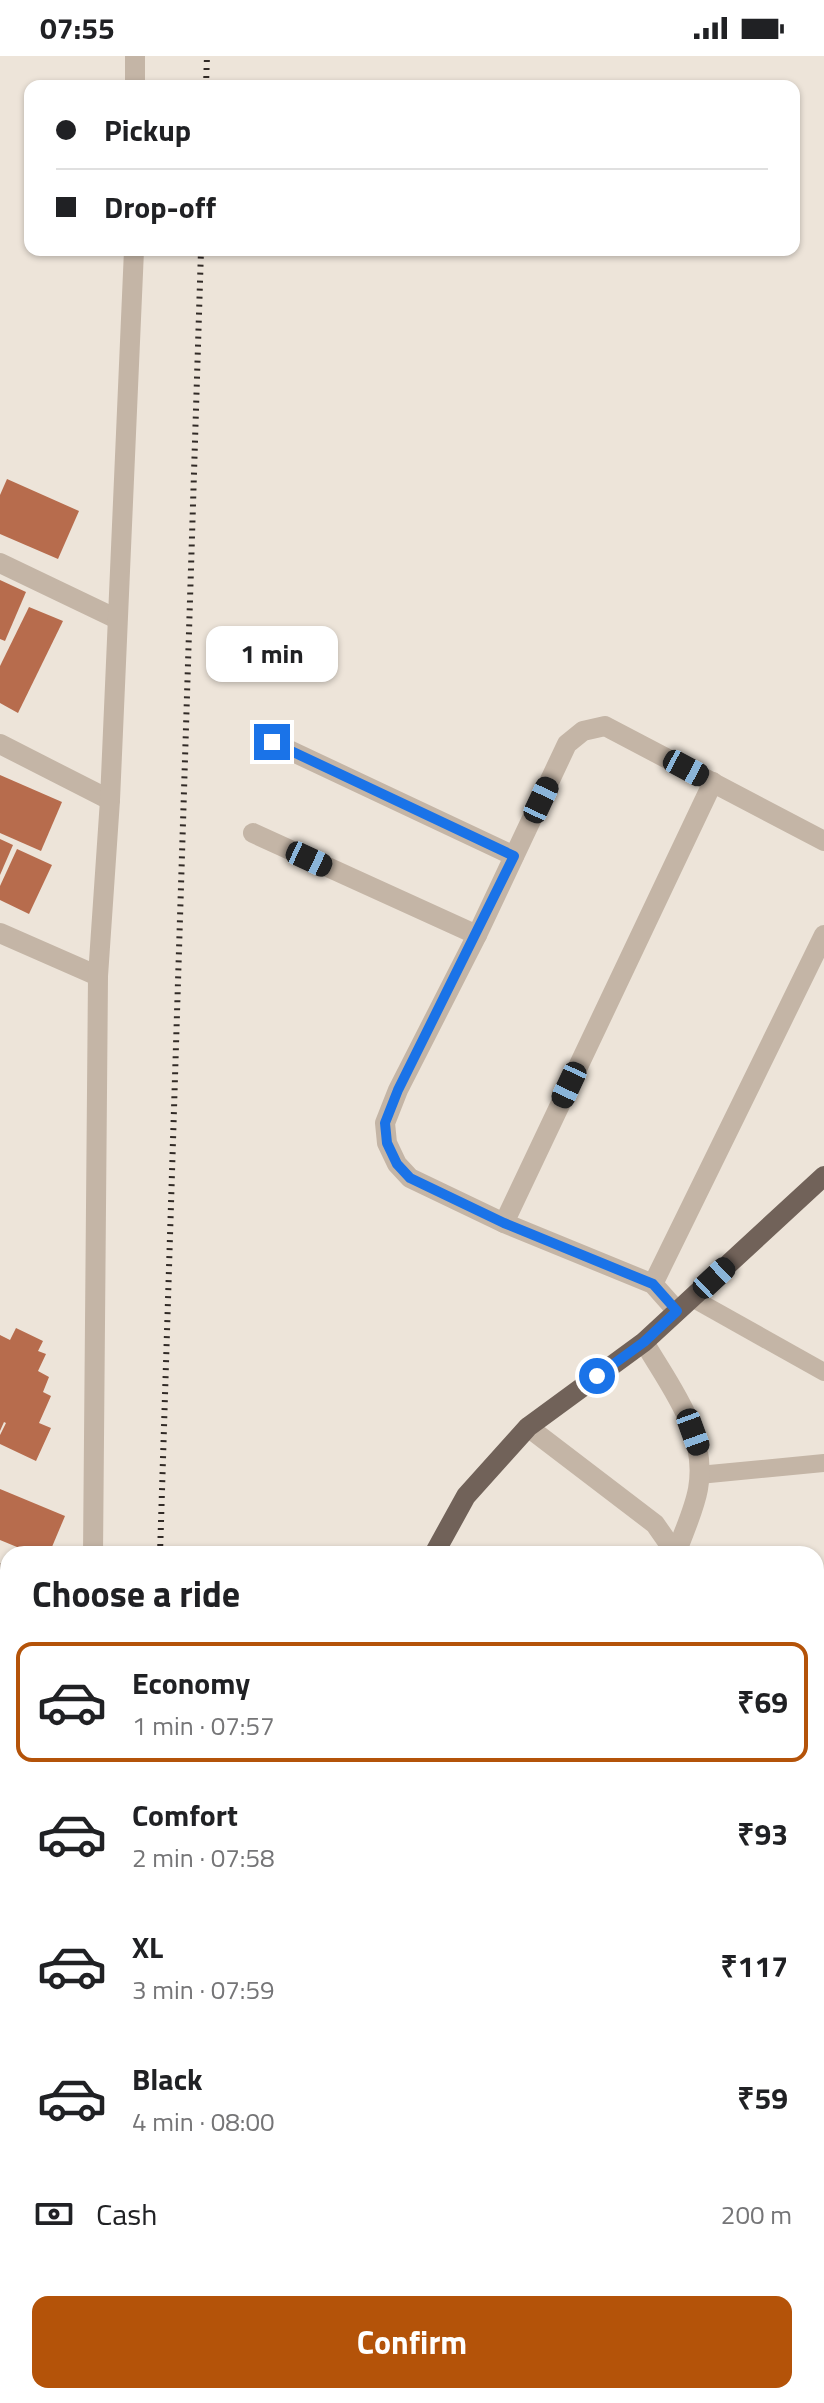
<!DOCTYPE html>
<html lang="en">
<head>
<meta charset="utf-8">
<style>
  body { margin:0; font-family:"Titillium Web",sans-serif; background:#f2f2f2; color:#202124; height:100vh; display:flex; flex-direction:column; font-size:30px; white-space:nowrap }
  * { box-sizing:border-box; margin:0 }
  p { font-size:26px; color:#757577 }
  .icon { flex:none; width:44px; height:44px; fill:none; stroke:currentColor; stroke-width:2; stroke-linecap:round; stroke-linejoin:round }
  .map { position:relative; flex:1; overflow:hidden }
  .panel { position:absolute; left:0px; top:1490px; width:824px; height:858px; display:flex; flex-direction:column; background:#fff; border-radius:24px 24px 0 0; box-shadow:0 2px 6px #0004 }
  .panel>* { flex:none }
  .hud { position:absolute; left:24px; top:24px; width:776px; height:176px; border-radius:16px; box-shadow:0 2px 6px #0004; display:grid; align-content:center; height:176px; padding:0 32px; background:#fff }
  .end { position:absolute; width:36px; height:36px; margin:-18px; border:10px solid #1a73e8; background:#fff; box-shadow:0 0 0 4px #fff }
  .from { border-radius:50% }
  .bubble { position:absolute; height:56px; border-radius:16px; background:#fff; box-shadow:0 2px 6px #0004; font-size:26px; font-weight:700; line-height:56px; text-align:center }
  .car { position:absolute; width:24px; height:48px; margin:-24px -12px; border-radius:10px; box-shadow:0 0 6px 2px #0007; background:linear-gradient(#222 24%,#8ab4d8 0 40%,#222 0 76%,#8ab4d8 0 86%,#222 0) }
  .hud b { display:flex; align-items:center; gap:28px; height:76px; font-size:30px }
  .hud b+b { border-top:2px solid #e0e0e0 }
  .hud i { width:20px; height:20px; background:#202124 }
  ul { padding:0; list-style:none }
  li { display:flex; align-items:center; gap:24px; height:120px; margin:0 16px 12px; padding:0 16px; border:4px solid transparent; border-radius:16px }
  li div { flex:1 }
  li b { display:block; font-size:30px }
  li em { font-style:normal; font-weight:700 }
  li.selected { border-color:#b45309 }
  li>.icon { width:72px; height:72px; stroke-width:1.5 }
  h2 { padding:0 32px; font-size:36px; line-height:96px }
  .pay { display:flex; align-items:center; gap:20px; height:88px; padding:0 32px; font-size:30px }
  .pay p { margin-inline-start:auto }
  .primary-button { display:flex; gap:16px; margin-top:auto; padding:16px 32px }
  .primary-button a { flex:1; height:92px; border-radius:16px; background:#b45309; color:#fff; font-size:32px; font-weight:700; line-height:92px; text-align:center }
  .status { display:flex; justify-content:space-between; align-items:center; height:56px; padding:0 40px; background:#fff; direction:ltr }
  .status svg { height:22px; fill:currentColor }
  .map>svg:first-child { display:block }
  .building { fill:#b76c4d }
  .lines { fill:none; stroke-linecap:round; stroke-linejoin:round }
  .service { stroke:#c4b5a6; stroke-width:18 }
  .minor { stroke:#c4b5a6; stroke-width:20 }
  .primary { stroke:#716259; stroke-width:20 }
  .rail { stroke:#312a26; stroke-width:6; stroke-dasharray:2 6; stroke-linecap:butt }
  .route { stroke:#1a73e8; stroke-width:10 }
</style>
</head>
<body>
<div class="status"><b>07:55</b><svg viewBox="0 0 49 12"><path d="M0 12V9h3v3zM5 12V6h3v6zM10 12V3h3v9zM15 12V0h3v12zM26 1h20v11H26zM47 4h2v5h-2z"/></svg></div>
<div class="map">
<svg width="824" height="2347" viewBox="0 0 824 2347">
  <rect width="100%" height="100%" fill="#ede4d9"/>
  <!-- building -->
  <g class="building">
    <polygon points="7,423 79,455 58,503 0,478 0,439"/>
    <polygon points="0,524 26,536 5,585 0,583"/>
    <polygon points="29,551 63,565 18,657 0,647 0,610"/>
    <polygon points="0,719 62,746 41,795 0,777"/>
    <polygon points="0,783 13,789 0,819"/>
    <polygon points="17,793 52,809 29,858 0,844 0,830"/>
    <polygon points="16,1272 43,1285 38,1295 46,1298 38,1315 49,1321 43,1336 51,1340 39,1367 51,1372 36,1405 0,1388 0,1379 6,1367 4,1366 0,1375 0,1279 10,1284"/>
    <polygon points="0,1433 65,1460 49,1498 34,1498 0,1484"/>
    <polygon points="0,1546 8,1549 8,1599 0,1596"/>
    <polygon points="0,1613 8,1617 8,1667 0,1664"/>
    <polygon points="0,1723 8,1726 8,1776 0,1773"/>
    <polygon points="0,1946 7,1950 5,1956 8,1958 8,1998 0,1994"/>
    <polygon points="0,2042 8,2045 6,2081 0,2078"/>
  </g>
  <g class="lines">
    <!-- service -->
    <g class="service">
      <polyline points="692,1242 824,1316"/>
      <polyline points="699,1419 824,1407"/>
      <polyline points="807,2340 808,2347"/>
      <polyline points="371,2347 371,2340"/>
    </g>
    <!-- minor -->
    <g class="minor">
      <polyline points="135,30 135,0"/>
      <polyline points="0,507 117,563"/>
      <polyline points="272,686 514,800"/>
      <polyline points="0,688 110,744"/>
      <polyline points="253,777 477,879"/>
      <polyline points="0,877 98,920"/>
      <polyline points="504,1167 713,726"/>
      <polyline points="653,1228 824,879"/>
      <polyline points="677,1255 653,1228 504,1167 410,1122 397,1108 387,1087 385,1067 398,1034 477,879 567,688 583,675 605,670 824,785"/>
      <path d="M644 1286C671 1332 708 1377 698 1433 694 1455 683 1477 676 1498"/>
      <polyline points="528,1371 655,1468 676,1498"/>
      <polyline points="93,1498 98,920 110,744 134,194"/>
      <polyline points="0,1517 8,1521"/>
      <polyline points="0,1685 8,1689"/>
      <polyline points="816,1757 824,1770"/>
      <polyline points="816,2060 824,2060"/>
      <polyline points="0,2096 8,2100"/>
      <polyline points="78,2347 78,2340"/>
    </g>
    <!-- primary -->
    <g class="primary">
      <polyline points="434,1498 466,1440 528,1371 644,1286 824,1120"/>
      <polyline points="255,2347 255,2340"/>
    </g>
    <!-- rail -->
    <g class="rail">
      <polyline points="206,30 207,0"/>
      <polyline points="160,1498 201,194"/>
      <polyline points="141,2347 141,2340"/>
    </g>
  </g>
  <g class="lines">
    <!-- route -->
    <polyline class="route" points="272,686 514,800 398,1034 385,1067 387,1087 397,1108 410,1122 504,1167 653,1228 677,1255 644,1286 597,1320"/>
  </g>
</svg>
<i class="end from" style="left:597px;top:1320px"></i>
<i class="end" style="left:272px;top:686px"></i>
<div class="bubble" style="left:206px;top:570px;width:132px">1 min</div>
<i class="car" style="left:686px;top:712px;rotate:118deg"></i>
<i class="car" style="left:541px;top:744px;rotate:25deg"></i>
<i class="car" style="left:309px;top:803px;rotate:115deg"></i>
<i class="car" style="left:569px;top:1029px;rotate:205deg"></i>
<i class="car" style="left:714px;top:1222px;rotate:47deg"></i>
<i class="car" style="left:693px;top:1376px;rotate:160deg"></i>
<div class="hud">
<b><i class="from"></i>Pickup</b>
<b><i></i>Drop-off</b>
</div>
<section class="panel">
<h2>Choose a ride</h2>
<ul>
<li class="selected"><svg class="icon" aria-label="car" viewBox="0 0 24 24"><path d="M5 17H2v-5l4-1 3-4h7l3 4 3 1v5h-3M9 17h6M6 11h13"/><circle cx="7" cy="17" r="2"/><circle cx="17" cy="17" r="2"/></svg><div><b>Economy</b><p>1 min · 07:57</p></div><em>₹69</em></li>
<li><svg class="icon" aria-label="car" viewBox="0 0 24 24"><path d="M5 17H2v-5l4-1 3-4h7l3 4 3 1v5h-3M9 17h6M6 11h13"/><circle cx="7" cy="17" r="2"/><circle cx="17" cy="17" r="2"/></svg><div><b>Comfort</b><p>2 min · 07:58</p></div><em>₹93</em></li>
<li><svg class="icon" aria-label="car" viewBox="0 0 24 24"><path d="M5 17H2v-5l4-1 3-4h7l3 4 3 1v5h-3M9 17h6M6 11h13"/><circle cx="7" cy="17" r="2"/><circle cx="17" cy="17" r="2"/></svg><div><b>XL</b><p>3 min · 07:59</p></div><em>₹117</em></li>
<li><svg class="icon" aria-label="car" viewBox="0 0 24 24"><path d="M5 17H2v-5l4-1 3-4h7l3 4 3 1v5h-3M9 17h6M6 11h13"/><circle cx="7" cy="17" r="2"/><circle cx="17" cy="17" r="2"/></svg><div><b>Black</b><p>4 min · 08:00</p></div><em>₹59</em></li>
</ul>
<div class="pay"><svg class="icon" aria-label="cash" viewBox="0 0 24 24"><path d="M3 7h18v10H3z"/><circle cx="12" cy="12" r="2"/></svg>Cash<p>200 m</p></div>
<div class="primary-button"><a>Confirm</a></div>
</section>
</div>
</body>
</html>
